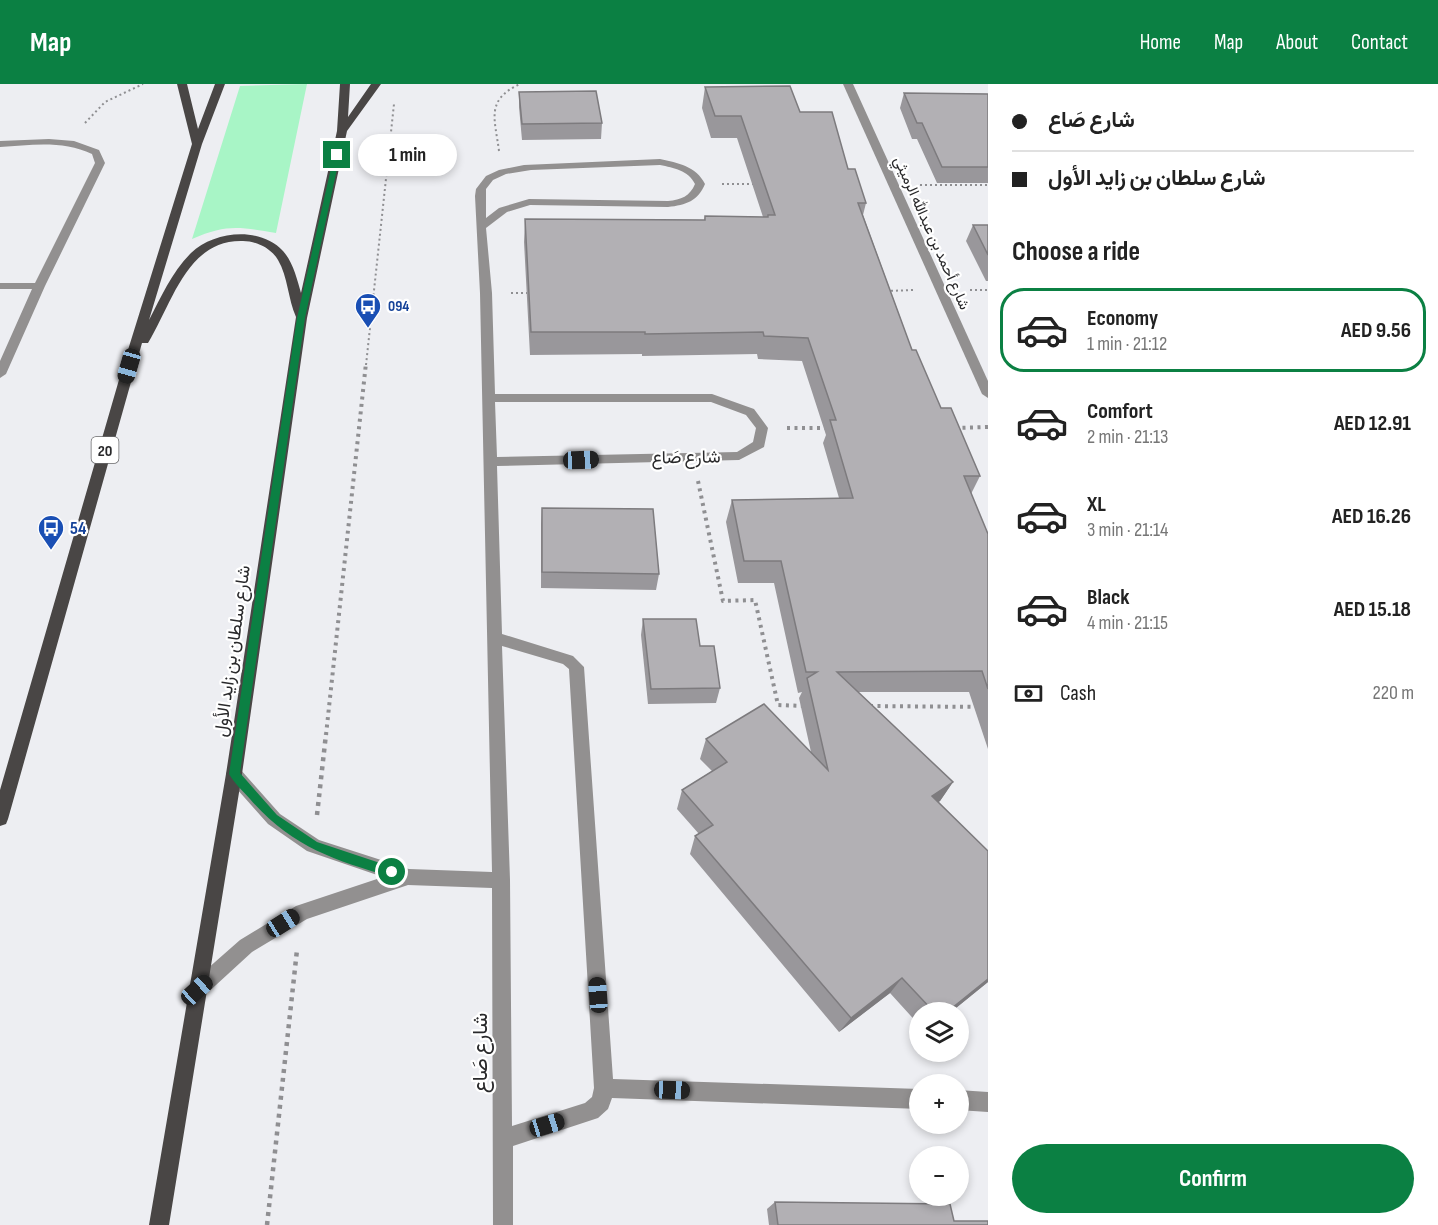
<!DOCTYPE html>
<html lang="en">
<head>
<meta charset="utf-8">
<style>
  body { margin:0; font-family:"Sofia Sans Condensed",Vazirmatn,sans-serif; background:#f2f2f2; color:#222; height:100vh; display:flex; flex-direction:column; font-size:22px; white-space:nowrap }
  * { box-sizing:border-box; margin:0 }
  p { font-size:20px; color:#767676 }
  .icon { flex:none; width:33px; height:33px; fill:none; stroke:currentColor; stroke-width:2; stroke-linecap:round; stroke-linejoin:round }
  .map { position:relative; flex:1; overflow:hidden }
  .drawer { display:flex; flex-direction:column; background:#fff; width:450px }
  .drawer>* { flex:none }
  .guide { display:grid; align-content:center; height:132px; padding:0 24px; background:#fff }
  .controls { position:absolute; left:909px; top:918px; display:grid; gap:12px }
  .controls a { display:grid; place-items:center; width:60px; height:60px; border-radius:50%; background:#fff; box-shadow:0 3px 9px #0003; font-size:30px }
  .end { position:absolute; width:27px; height:27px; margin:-14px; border:8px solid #0b8043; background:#fff; box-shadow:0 0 0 3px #fff }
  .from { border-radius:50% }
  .bubble { position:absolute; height:42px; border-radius:21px; background:#fff; box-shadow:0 3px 9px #0003; font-size:20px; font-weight:700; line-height:42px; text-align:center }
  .car { position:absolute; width:18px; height:36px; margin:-18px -9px; border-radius:8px; box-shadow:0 0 4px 2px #0007; background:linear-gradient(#222 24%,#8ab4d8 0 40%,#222 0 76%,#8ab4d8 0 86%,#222 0) }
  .guide b { display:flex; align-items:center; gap:21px; height:57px; font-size:22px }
  .guide b+b { border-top:2px solid #e0e0e0 }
  .guide i { width:15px; height:15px; background:#222 }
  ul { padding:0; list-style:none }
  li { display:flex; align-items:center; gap:18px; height:84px; margin:0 12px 9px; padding:0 12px; border:3px solid transparent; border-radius:24px }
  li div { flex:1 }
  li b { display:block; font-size:22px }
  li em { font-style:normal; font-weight:700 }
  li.selected { border-color:#0b8043 }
  li>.icon { width:54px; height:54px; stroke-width:1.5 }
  h2 { padding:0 24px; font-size:27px; line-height:72px }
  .pay { display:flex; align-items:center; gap:15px; height:66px; padding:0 24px; font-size:22px }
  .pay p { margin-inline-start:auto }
  .action { display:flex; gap:12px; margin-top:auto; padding:12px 24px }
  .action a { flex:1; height:69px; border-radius:36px; background:#0b8043; color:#fff; font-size:24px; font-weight:700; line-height:69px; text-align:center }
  header { display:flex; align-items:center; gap:36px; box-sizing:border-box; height:84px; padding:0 30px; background:#0b8043; color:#fff }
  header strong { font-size:28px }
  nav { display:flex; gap:33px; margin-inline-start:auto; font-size:21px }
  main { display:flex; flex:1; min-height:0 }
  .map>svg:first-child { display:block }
  .green { fill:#a8f5c6 }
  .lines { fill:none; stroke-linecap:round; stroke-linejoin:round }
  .path-far2 { stroke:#8f8f92; stroke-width:2; stroke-dasharray:2 3; stroke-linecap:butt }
  .path-far1 { stroke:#8f8f92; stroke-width:4; stroke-dasharray:3 4.5; stroke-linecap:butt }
  .path { stroke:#8f8f92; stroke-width:4.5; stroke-dasharray:4 5; stroke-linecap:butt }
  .minor { fill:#929090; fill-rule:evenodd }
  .major { fill:#494645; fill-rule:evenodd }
  .wall { fill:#99979b }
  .shaded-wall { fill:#7d7b7e }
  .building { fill:#b2b0b4; stroke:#7d7b7e; stroke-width:1.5 }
  .route { fill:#0b8043 }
  .labels { text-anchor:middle; stroke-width:4.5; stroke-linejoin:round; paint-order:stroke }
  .far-street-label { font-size:15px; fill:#29292b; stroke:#fff }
  .far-transit-label { font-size:15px; font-weight:bold; fill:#164399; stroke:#fff; text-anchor:start }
  .shield { fill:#fff; stroke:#69696b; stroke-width:1.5 }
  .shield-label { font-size:16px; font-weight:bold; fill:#29292b }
  .street-label { font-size:18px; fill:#29292b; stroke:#fff }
  .transit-label { font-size:18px; font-weight:bold; fill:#164399; stroke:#fff; text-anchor:start }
  .near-street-label { font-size:21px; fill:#29292b; stroke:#fff }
</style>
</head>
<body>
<header>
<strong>Map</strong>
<nav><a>Home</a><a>Map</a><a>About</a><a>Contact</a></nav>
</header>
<main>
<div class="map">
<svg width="988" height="1141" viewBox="0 0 988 1141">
  <rect width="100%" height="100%" fill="#edeef2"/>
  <!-- green -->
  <path class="green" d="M307 0 276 149C239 143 227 140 192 155L240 2Z"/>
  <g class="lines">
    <!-- path-far2 -->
    <g class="path-far2">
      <polyline points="85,39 105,18 143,0"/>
      <path d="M499 67C495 35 485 16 520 0"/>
      <polyline points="722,100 756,100"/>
      <polyline points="920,101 988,101"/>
      <polyline points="970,206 988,206"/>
      <polyline points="886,207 914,206"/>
      <polyline points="511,209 530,209"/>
      <polyline points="366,281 394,20"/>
    </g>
    <!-- path-far1 -->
    <g class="path-far1">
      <polyline points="787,344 827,344"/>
      <polyline points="955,344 988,343"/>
      <polyline points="698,397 723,517 755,516 778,621 805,622"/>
      <polyline points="870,622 988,623"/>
      <polyline points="326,651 366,279"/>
    </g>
    <!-- path -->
    <g class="path">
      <polyline points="317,731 326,650"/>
      <polyline points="267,1141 297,866"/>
    </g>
    <!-- minor -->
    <g class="minor">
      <polygon points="843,0 853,0 988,297 988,314 982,310"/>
      <path d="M49 55 74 57 99 66 105 79 45 202 6 290 0 294V277L32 205H0V199H35L95 79 92 70C63 56 31 61 0 63V57Z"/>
      <path d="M660 75C678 79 696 82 705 100 698 117 686 121 668 123L530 121 507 128 486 144 492 209 495 310H712L754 325 768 344 764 363 739 376 497 382 502 550 573 572 584 583 613 995 920 1005V1025L612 1014 608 1025 598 1034 513 1062V1141H493L492 804 408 801 307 835 252 868 204 912 197 915 190 912 188 906 190 900 240 856 296 822 383 793 307 767 268 740 228 695 226 690 228 685 234 683 240 685 280 730 319 756 409 785 492 788 480 209 475 112 476 105 486 92 499 86 524 81ZM660 81C674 84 688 86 695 100 690 112 681 116 668 117L529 115 499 124 486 134V105L493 96 506 90 531 86ZM495 318H711L746 331 756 344 753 358 737 368 497 373ZM502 562 563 580 569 585 594 1004 592 1013 585 1019 512 1042 510 796Z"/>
      <polygon points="958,1006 988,1008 988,1028 958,1026"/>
    </g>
    <!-- major -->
    <path class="major" d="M177 0H187L198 45 215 0H225L202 60 149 236C161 213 172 188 191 169 214 147 260 142 283 167 293 178 297 195 301 209L337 47 340 0H350L348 33 371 0H381L347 47 307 234 242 690 169 1141H149L226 690 296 233C288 215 288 193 278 176 271 164 256 157 243 157 187 155 172 220 148 259H142L8 735 6 740 0 742V706L123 282 192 60Z"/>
  </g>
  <!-- wall -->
  <g class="wall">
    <polygon points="705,3 800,28 848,85 866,119 863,131 912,266 941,324 980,392 971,410 988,450 988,665 969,608 858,608 953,698 940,717 938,718 988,767 988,898 951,928 920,928 920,942 890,909 839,948 690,770 695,752 699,750 677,725 682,706 712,687 700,675 706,655 811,668 799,614 802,608 798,609 774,499 738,499 726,438 732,416 839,414 823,359 826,351 802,277 758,275 757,270 642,272 642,270 530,271 524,158 525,135 704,136 705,132 763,133 737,54 711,54 702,24"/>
    <polygon points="519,8 602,39 601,55 522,56 519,23"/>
    <polygon points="904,9 988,10 988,99 937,99 917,55 912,55 900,24"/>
    <polygon points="973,141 988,141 988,197 986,197 966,157"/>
    <polygon points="542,424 659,490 656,506 541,504 541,440"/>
    <polygon points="643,535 700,562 720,604 716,619 648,620 641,551"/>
    <polygon points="775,1118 954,1137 988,1141 769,1141 767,1125"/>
  </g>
  <!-- shaded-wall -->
  <g class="shaded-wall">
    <polygon points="953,698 940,717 919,731 932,712"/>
    <polygon points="902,894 890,909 839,948 851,934"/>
    <polygon points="988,895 988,898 951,928 947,928"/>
  </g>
  <!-- building -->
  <g class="building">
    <polygon points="790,2 800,28 832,28 848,85 855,85 866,119 858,119 912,266 916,266 941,324 951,324 980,392 964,392 988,450 988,605 982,587 837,588 953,698 932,712 988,767 988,895 947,928 934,928 902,894 851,934 695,752 713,741 682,706 727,678 706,655 764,620 828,686 807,594 817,588 806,588 781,477 744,477 732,416 853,414 830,336 836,336 808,254 764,252 763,248 645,250 645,248 531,248 525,135 705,136 705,132 768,133 768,131 775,131 741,32 715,32 705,3"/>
    <polygon points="596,7 602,39 522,40 519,8"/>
    <polygon points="904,9 988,10 988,83 942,83 922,39 917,39"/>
    <polygon points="973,141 988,141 988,171"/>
    <polygon points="542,424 653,425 659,490 542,488"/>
    <polygon points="643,535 696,535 700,562 714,562 720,604 651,605"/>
    <polygon points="775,1118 950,1120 954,1137 988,1137 988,1141 778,1141"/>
  </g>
  <!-- route -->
  <path class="route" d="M337 69 340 71 305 234 240 689 277 731 317 758 395 784 397 788 392 793C333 776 291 762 250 715 243 707 234 699 229 690L297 234 334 71Z"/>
  <!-- icons -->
  <defs>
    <g id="bus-pin" transform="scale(1.35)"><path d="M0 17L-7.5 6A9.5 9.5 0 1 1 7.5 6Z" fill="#1a4fb4" stroke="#fff"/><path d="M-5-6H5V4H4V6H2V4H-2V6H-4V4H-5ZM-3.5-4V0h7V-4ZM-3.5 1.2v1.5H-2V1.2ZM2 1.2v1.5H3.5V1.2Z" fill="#fff"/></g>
  </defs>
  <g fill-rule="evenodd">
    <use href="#bus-pin" x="368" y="222"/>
    <use href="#bus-pin" x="51" y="444"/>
  </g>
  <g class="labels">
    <!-- far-street labels -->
    <g class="far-street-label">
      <text transform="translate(932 149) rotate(66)" y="5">شارع أحمد بن عبدالله الرميثي</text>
    </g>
    <!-- far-transit labels -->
    <g class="far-transit-label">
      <text x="388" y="227">094</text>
    </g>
    <!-- shield labels -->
    <rect class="shield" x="91.5" y="353" width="27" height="26" rx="4.5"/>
    <g class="shield-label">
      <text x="105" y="372">20</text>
    </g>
    <!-- street labels -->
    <g class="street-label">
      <text transform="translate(686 373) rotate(-1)" y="6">شارع صَاع</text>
      <text transform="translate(232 567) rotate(-82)" y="6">شارع سلطان بن زايد الأول</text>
    </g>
    <!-- transit labels -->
    <g class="transit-label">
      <text x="70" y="450">54</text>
    </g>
    <!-- near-street labels -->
    <g class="near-street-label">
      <text transform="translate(480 969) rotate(-90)" y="7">شارع صَاع</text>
    </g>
  </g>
</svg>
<div class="controls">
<a><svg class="icon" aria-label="layers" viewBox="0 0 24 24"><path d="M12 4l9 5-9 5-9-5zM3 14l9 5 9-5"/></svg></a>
<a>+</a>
<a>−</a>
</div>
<i class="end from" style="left:392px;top:788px"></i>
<i class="end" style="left:337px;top:71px"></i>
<div class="bubble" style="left:358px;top:50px;width:99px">1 min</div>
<i class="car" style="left:129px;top:282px;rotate:196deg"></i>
<i class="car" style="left:581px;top:376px;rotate:88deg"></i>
<i class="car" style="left:283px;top:839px;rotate:58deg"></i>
<i class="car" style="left:197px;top:906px;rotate:48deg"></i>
<i class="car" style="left:598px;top:911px;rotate:356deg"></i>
<i class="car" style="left:672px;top:1006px;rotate:92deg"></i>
<i class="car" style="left:547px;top:1041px;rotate:73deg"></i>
</div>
<section class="drawer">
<div class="guide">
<b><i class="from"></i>شارع صَاع</b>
<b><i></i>شارع سلطان بن زايد الأول</b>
</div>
<h2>Choose a ride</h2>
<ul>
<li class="selected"><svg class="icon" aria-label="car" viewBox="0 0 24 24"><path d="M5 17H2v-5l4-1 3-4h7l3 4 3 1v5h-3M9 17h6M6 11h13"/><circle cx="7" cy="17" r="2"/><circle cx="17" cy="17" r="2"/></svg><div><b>Economy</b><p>1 min · 21:12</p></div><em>AED 9.56</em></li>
<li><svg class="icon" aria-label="car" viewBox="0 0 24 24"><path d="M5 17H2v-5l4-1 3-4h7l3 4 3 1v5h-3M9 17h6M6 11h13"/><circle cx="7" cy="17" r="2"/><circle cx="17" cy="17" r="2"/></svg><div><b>Comfort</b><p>2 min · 21:13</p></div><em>AED 12.91</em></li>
<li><svg class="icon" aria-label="car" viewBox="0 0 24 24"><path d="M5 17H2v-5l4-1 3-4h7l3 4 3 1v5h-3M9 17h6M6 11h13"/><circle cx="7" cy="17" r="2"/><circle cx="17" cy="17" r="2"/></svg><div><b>XL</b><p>3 min · 21:14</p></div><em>AED 16.26</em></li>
<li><svg class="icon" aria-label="car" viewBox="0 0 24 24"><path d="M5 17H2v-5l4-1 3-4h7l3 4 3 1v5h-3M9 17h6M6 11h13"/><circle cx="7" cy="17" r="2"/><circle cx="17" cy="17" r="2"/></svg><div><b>Black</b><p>4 min · 21:15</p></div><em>AED 15.18</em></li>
</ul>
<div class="pay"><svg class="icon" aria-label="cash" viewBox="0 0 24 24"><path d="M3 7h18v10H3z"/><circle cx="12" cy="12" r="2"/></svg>Cash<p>220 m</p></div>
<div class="action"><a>Confirm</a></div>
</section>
</main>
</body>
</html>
